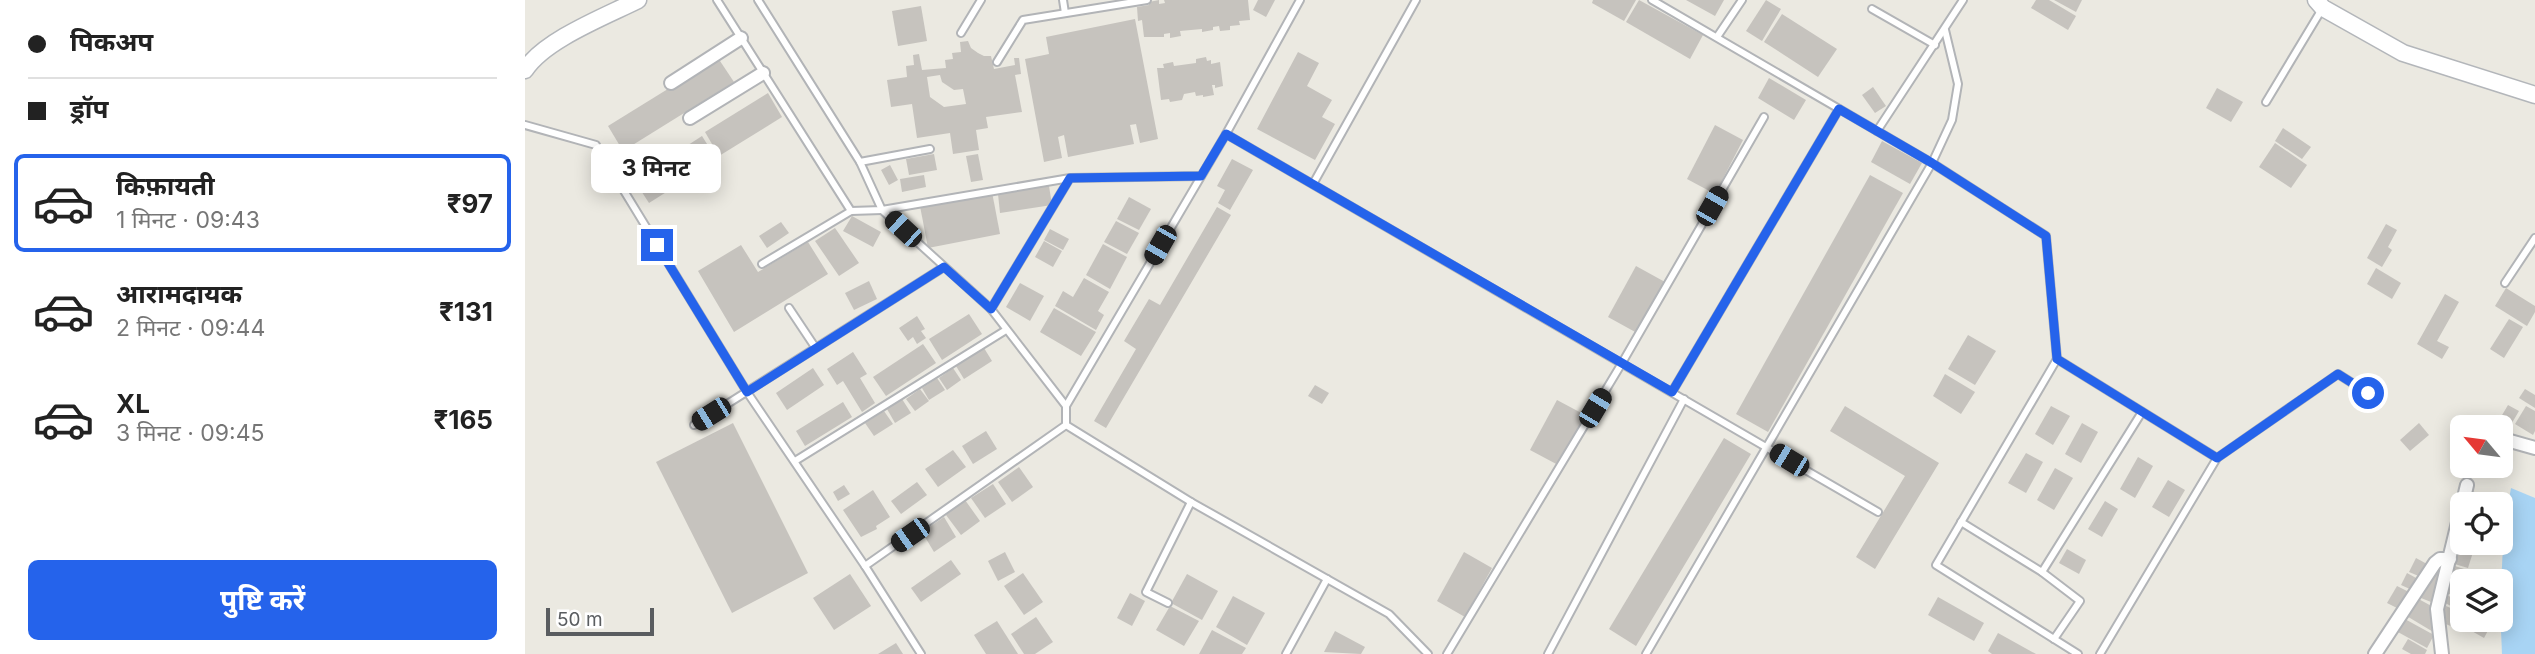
<!DOCTYPE html>
<html lang="hi">
<head>
<meta charset="utf-8">
<style>
  body { margin:0; font-family:Inter,"Noto Sans Devanagari",sans-serif; background:#f2f2f2; color:#222; height:100vh; display:flex; flex-direction:column; font-size:26px; white-space:nowrap }
  * { box-sizing:border-box; margin:0 }
  p { font-size:23px; color:#767676 }
  .icon { flex:none; width:38px; height:38px; fill:none; stroke:currentColor; stroke-width:2; stroke-linecap:round; stroke-linejoin:round }
  .map { position:relative; flex:1; overflow:hidden }
  .drawer { display:flex; flex-direction:column; background:#fff; width:525px }
  .drawer>* { flex:none }
  .guide { display:grid; align-content:center; height:154px; padding:0 28px; background:#fff }
  .needle { width:46px; rotate:299deg }
  .fabs { position:absolute; left:1925px; top:415px; display:grid; gap:14px }
  .fabs a { display:grid; place-items:center; width:63px; height:63px; border-radius:10px; background:#fff; box-shadow:0 4px 18px #0003; font-size:35px }
  .scale { position:absolute; left:21px; bottom:18px; width:108px; box-sizing:border-box; padding-left:7px; border:4px solid #5a5d60; border-top:0; font-size:19px; line-height:24px; white-space:nowrap; color:#5a5d60; -webkit-text-stroke:5px #fff; paint-order:stroke }
  .end { position:absolute; width:32px; height:32px; margin:-16px; border:9px solid #2563eb; background:#fff; box-shadow:0 0 0 4px #fff }
  .from { border-radius:50% }
  .bubble { position:absolute; height:49px; border-radius:10px; background:#fff; box-shadow:0 4px 18px #0003; font-size:23px; font-weight:700; line-height:49px; text-align:center }
  .car { position:absolute; width:21px; height:42px; margin:-21px -10px; border-radius:9px; box-shadow:0 0 5px 2px #0007; background:linear-gradient(#222 24%,#8ab4d8 0 40%,#222 0 76%,#8ab4d8 0 86%,#222 0) }
  .guide b { display:flex; align-items:center; gap:24px; height:66px; font-size:26px }
  .guide b+b { border-top:2px solid #e0e0e0 }
  .guide i { width:18px; height:18px; background:#222 }
  ul { padding:0; list-style:none }
  li { display:flex; align-items:center; gap:21px; height:98px; margin:0 14px 10px; padding:0 14px; border:4px solid transparent; border-radius:10px }
  li div { flex:1 }
  li b { display:block; font-size:26px }
  li em { font-style:normal; font-weight:700 }
  li.active { border-color:#2563eb }
  li>.icon { width:63px; height:63px; stroke-width:1.5 }
  .button { display:flex; gap:14px; margin-top:auto; padding:14px 28px }
  .button a { flex:1; height:80px; border-radius:10px; background:#2563eb; color:#fff; font-size:28px; font-weight:700; line-height:80px; text-align:center }
  main { display:flex; flex:1; min-height:0 }
  .map>svg:first-child { display:block }
  .water { fill:#a8d4f4 }
  .building { fill:#c6c3be; fill-rule:evenodd }
  .lines { fill:none; stroke-linecap:round; stroke-linejoin:round }
  .lane-casing { stroke:#b2b4b7; stroke-width:10 }
  .street-casing { stroke:#b2b4b7; stroke-width:16 }
  .secondary-casing { stroke:#b3b6ba; stroke-width:19 }
  .lane { stroke:#fff; stroke-width:6 }
  .street { stroke:#fff; stroke-width:12 }
  .secondary { stroke:#fff; stroke-width:16 }
  .route { stroke:#2563eb; stroke-width:9 }
</style>
</head>
<body>
<main>
<section class="drawer">
<div class="guide">
<b><i class="from"></i>पिकअप</b>
<b><i></i>ड्रॉप</b>
</div>
<ul>
<li class="active"><svg class="icon" aria-label="car" viewBox="0 0 24 24"><path d="M5 17H2v-5l4-1 3-4h7l3 4 3 1v5h-3M9 17h6M6 11h13"/><circle cx="7" cy="17" r="2"/><circle cx="17" cy="17" r="2"/></svg><div><b>किफ़ायती</b><p>1 मिनट · 09:43</p></div><em>₹97</em></li>
<li><svg class="icon" aria-label="car" viewBox="0 0 24 24"><path d="M5 17H2v-5l4-1 3-4h7l3 4 3 1v5h-3M9 17h6M6 11h13"/><circle cx="7" cy="17" r="2"/><circle cx="17" cy="17" r="2"/></svg><div><b>आरामदायक</b><p>2 मिनट · 09:44</p></div><em>₹131</em></li>
<li><svg class="icon" aria-label="car" viewBox="0 0 24 24"><path d="M5 17H2v-5l4-1 3-4h7l3 4 3 1v5h-3M9 17h6M6 11h13"/><circle cx="7" cy="17" r="2"/><circle cx="17" cy="17" r="2"/></svg><div><b>XL</b><p>3 मिनट · 09:45</p></div><em>₹165</em></li>
</ul>
<div class="button"><a>पुष्टि करें</a></div>
</section>
<div class="map">
<svg width="2010" height="654" viewBox="0 0 2010 654">
  <rect width="100%" height="100%" fill="#ebe9e1"/>
  <!-- water -->
  <path class="water" d="M1986 488 2010 498V654H1977C1974 599 1976 543 1986 488Z"/>
  <!-- building -->
  <g class="building">
    <polygon points="634,0 634,4 640,3 639,0 723,0 725,20 714,21 715,25 705,26 705,30 695,31 694,26 688,27 688,30 677,32 677,29 655,31 656,36 645,38 645,33 639,34 639,37 619,37 617,20 613,21 612,7 624,5 624,2"/>
    <polygon points="733,0 750,0 741,17 728,10"/>
    <polygon points="1068,0 1111,0 1099,21 1067,3"/>
    <polygon points="1114,0 1178,35 1165,59 1101,22"/>
    <polygon points="1161,0 1199,0 1190,16"/>
    <polygon points="1241,0 1256,9 1237,41 1221,31"/>
    <polygon points="1511,0 1524,0 1551,16 1543,30 1506,8"/>
    <polygon points="1529,0 1557,0 1551,12"/>
    <polygon points="396,6 402,41 373,46 367,11"/>
    <polygon points="1257,14 1312,49 1293,77 1239,42"/>
    <polygon points="610,19 633,139 615,143 611,124 605,125 609,144 543,157 539,135 533,137 537,158 519,162 500,59 524,54 521,37"/>
    <path d="M443 41 446 48 453 53 459 56H466L469 69 490 65 489 58H494L496 74 490 75 497 112 461 117 463 128 451 130 454 150 428 154 425 133 392 138 387 104 366 107 362 80 382 77 381 66 389 65 388 55 394 54 397 70 421 68 420 60 428 59 427 53 436 52 435 42ZM415 75 417 82 429 90 438 89 441 104 419 107 405 97 402 77Z"/>
    <polygon points="773,52 794,63 782,86 807,100 797,117 810,124 790,160 732,129"/>
    <polygon points="681,57 682,61 686,60 686,64 695,62 698,86 690,88 690,85 687,85 689,95 678,97 678,95 671,96 670,92 659,94 657,100 645,102 644,99 636,100 632,68 639,68 638,64 648,62 649,66 671,63 671,59"/>
    <polygon points="193,58 209,82 98,151 83,126"/>
    <polygon points="1244,78 1281,100 1269,120 1233,98"/>
    <polygon points="1348,87 1361,106 1350,113 1337,95"/>
    <polygon points="1692,88 1718,102 1706,122 1681,108"/>
    <polygon points="243,93 257,117 194,156 180,132"/>
    <polygon points="1190,125 1218,140 1190,194 1162,179"/>
    <polygon points="1758,128 1786,147 1777,159 1750,141"/>
    <polygon points="177,136 192,160 124,203 109,180"/>
    <polygon points="1357,141 1397,163 1385,184 1346,162"/>
    <polygon points="1750,143 1782,165 1766,188 1734,167"/>
    <polygon points="409,154 412,170 384,175 381,159"/>
    <polygon points="453,154 458,180 446,182 441,156"/>
    <polygon points="707,159 728,170 705,210 693,203 700,190 692,186"/>
    <polygon points="365,165 373,180 364,185 356,170"/>
    <polygon points="399,175 401,187 377,192 375,179"/>
    <polygon points="1345,175 1378,193 1243,432 1211,414"/>
    <polygon points="524,186 527,205 475,213 473,194"/>
    <polygon points="467,192 475,234 403,248 395,206"/>
    <polygon points="604,197 626,209 614,230 592,219"/>
    <polygon points="692,207 706,215 581,428 569,421 611,349 599,341 624,299 635,305"/>
    <polygon points="327,216 356,232 348,247 318,231"/>
    <polygon points="591,221 614,233 602,254 579,242"/>
    <polygon points="256,222 264,233 242,248 234,236"/>
    <polygon points="1861,224 1872,230 1863,247 1867,250 1857,267 1842,258"/>
    <polygon points="310,228 334,263 314,276 290,241"/>
    <polygon points="525,229 544,239 538,250 519,240"/>
    <polygon points="519,241 537,251 528,267 510,257"/>
    <polygon points="283,242 303,274 209,332 173,271 216,245 233,272"/>
    <polygon points="578,244 602,257 585,289 561,275"/>
    <polygon points="1111,266 1140,282 1112,333 1083,317"/>
    <polygon points="1851,268 1876,283 1867,299 1842,284"/>
    <polygon points="559,278 584,292 573,311 579,315 571,330 530,306 538,291 548,297"/>
    <polygon points="344,281 352,299 329,310 320,293"/>
    <polygon points="495,283 519,296 505,321 481,307"/>
    <polygon points="1981,288 2010,306 2010,312 2002,326 1970,306"/>
    <polygon points="1920,294 1934,302 1912,341 1924,347 1917,359 1892,344"/>
    <polygon points="529,308 571,332 556,356 515,332"/>
    <polygon points="444,314 457,334 417,360 404,339"/>
    <polygon points="392,316 400,329 396,331 401,338 392,344 388,337 383,341 374,328"/>
    <polygon points="1984,319 1998,327 1979,358 1965,349"/>
    <polygon points="1443,335 1471,351 1450,385 1423,369"/>
    <polygon points="398,344 411,363 361,396 348,377"/>
    <polygon points="459,348 467,361 439,379 431,366"/>
    <polygon points="328,352 342,374 335,378 350,403 337,412 318,381 312,385 302,369"/>
    <polygon points="288,368 299,385 262,410 251,393"/>
    <polygon points="428,368 436,380 422,390 414,378"/>
    <polygon points="1420,374 1450,392 1436,414 1408,396"/>
    <polygon points="412,378 420,390 404,400 397,388"/>
    <polygon points="790,385 804,393 797,404 783,396"/>
    <polygon points="395,389 404,401 390,411 381,399"/>
    <polygon points="2000,389 2010,395 2010,408 1994,398"/>
    <polygon points="377,399 386,413 370,423 362,409"/>
    <polygon points="1032,400 1062,416 1035,466 1005,450"/>
    <polygon points="318,402 327,417 280,446 271,431"/>
    <polygon points="1983,405 1994,411 1978,438 1976,437 1976,427 1970,427"/>
    <polygon points="1320,406 1414,463 1350,569 1331,557 1380,476 1305,431"/>
    <polygon points="1526,406 1545,416 1528,445 1510,434"/>
    <polygon points="2001,406 2010,411 2010,431 2008,435 1990,424"/>
    <polygon points="359,411 368,424 349,436 340,423"/>
    <polygon points="208,423 283,573 207,613 131,462"/>
    <polygon points="1557,423 1573,432 1556,463 1540,454"/>
    <polygon points="1894,423 1904,435 1885,451 1875,440"/>
    <polygon points="461,431 472,449 448,464 437,446"/>
    <polygon points="1199,438 1226,454 1111,646 1084,629"/>
    <polygon points="428,450 441,467 413,487 400,469"/>
    <polygon points="1501,453 1518,462 1501,493 1483,483"/>
    <polygon points="1613,457 1628,466 1610,498 1595,489"/>
    <polygon points="494,467 508,487 487,502 473,482"/>
    <polygon points="1530,468 1548,478 1529,510 1512,500"/>
    <polygon points="1643,480 1660,490 1644,517 1627,507"/>
    <polygon points="392,482 402,495 376,514 366,501"/>
    <polygon points="468,484 481,504 460,518 446,498"/>
    <polygon points="319,485 325,494 313,501 308,492"/>
    <polygon points="348,490 365,517 351,526 352,529 336,537 318,510"/>
    <polygon points="1943,490 1963,496 1961,504 1938,504"/>
    <polygon points="440,500 455,521 436,535 421,515"/>
    <polygon points="1580,501 1593,509 1577,537 1563,529"/>
    <polygon points="419,517 431,537 409,552 397,532"/>
    <polygon points="1931,544 1949,549 1943,568 1926,563"/>
    <polygon points="1542,549 1561,560 1554,574 1534,563"/>
    <polygon points="480,552 490,572 473,581 463,561"/>
    <polygon points="939,552 967,568 940,617 912,601"/>
    <polygon points="1891,558 1902,564 1896,577 1884,572"/>
    <polygon points="426,560 436,574 396,602 386,588"/>
    <polygon points="1927,565 1942,570 1937,584 1922,580"/>
    <polygon points="1905,571 1918,574 1911,604 1891,596"/>
    <polygon points="498,573 518,602 499,615 479,586"/>
    <polygon points="1882,573 1893,579 1887,590 1876,585"/>
    <polygon points="325,574 346,606 309,630 288,598"/>
    <polygon points="662,574 693,591 677,620 646,603"/>
    <polygon points="1924,583 1937,589 1933,598 1920,592"/>
    <polygon points="1872,586 1884,592 1876,610 1862,603"/>
    <polygon points="605,593 620,601 607,626 592,618"/>
    <polygon points="1919,594 1937,602 1936,611 1916,601"/>
    <polygon points="708,596 740,613 722,645 691,627"/>
    <polygon points="1413,597 1459,623 1449,641 1403,615"/>
    <polygon points="1890,597 1910,608 1910,633 1880,615"/>
    <polygon points="645,606 674,621 659,646 631,630"/>
    <polygon points="1921,606 1937,613 1930,628 1914,621"/>
    <polygon points="511,617 528,642 510,654 499,654 486,634"/>
    <polygon points="1878,618 1909,635 1902,648 1871,631"/>
    <polygon points="1941,620 1955,620 1966,625 1959,638 1938,626"/>
    <polygon points="472,621 493,654 461,654 449,635"/>
    <polygon points="687,630 721,648 717,654 674,654"/>
    <polygon points="810,631 840,647 836,654 799,652"/>
    <polygon points="1473,633 1511,654 1467,654 1463,651"/>
    <polygon points="1883,639 1902,650 1900,654 1886,654 1877,649"/>
    <polygon points="371,643 378,654 353,654"/>
  </g>
  <g class="lines">
    <!-- lane casing -->
    <g class="lane-casing">
      <g id="lane">
        <polyline points="192,0 326,211"/>
        <polyline points="233,0 335,162 357,210 466,309 541,406 541,425 666,502 864,614 903,654"/>
        <polyline points="538,0 540,13"/>
        <polyline points="1127,0 1407,163 1521,236 1532,359 1692,458"/>
        <polyline points="1347,9 1410,45"/>
        <polyline points="436,33 456,0"/>
        <polyline points="1192,37 1217,0"/>
        <polyline points="472,62 498,20 622,0"/>
        <polyline points="1741,102 1797,9"/>
        <polyline points="0,125 71,145 222,392 340,566 396,654"/>
        <polyline points="1352,131 1438,0"/>
        <polyline points="701,134 1353,512"/>
        <polyline points="335,162 405,149"/>
        <polyline points="788,184 891,0"/>
        <polyline points="237,264 326,211 357,210 545,178 676,176"/>
        <polyline points="1980,283 2010,238"/>
        <polyline points="264,308 290,347"/>
        <polyline points="466,309 545,178"/>
        <polyline points="1532,359 1411,565 1553,654"/>
        <polyline points="1147,392 1314,109"/>
        <polyline points="541,406 701,134 775,0"/>
        <polyline points="169,425 419,267"/>
        <polyline points="270,461 481,330"/>
        <polyline points="1436,522 1517,572 1555,601 1529,639"/>
        <polyline points="340,566 541,425"/>
        <polyline points="1517,572 1617,412"/>
        <polyline points="643,603 621,592 666,502"/>
        <polyline points="761,654 802,579"/>
        <polyline points="922,654 1097,363 1239,117"/>
        <polyline points="1023,654 1159,399"/>
        <polyline points="1121,654 1407,163 1427,120 1433,84 1420,30"/>
        <polyline points="1575,654 1692,458 1813,374 1843,393"/>
      </g>
    </g>
    <!-- street casing -->
    <g class="street-casing">
      <g id="street">
        <polyline points="146,83 216,38"/>
        <polyline points="165,118 238,73"/>
        <polyline points="1978,439 2010,448"/>
        <polyline points="1850,654 1910,563 1915,559 1925,559"/>
        <polyline points="1917,654 1912,609 1942,485"/>
      </g>
    </g>
    <!-- secondary casing -->
    <g class="secondary-casing">
      <g id="secondary">
        <polyline points="1791,0 1798,8 1878,53 2010,95"/>
        <path d="M0 70C19 40 81 16 113 0"/>
      </g>
    </g>
    <!-- lane -->
    <use href="#lane" class="lane"/>
    <!-- street -->
    <use href="#street" class="street"/>
    <!-- secondary -->
    <use href="#secondary" class="secondary"/>
  </g>
  <g class="lines">
    <!-- route -->
    <polyline class="route" points="132,245 222,392 419,267 466,309 545,178 676,176 701,134 1147,392 1314,109 1407,163 1521,236 1532,359 1692,458 1813,374 1843,393"/>
  </g>
</svg>
<div class="fabs">
<a><svg class="needle" viewBox="-14 -14 28 28"><path d="M0-13l5 13h-10z" fill="#e53935"/><path d="M0 13l5-13h-10z" fill="#767676"/></svg></a>
<a><svg class="icon" aria-label="locate" viewBox="0 0 24 24"><circle cx="12" cy="12" r="6"/><path d="M12 2v4M12 18v4M2 12h4M18 12h4"/></svg></a>
<a><svg class="icon" aria-label="layers" viewBox="0 0 24 24"><path d="M12 4l9 5-9 5-9-5zM3 14l9 5 9-5"/></svg></a>
</div>
<div class="scale">50 m</div>
<i class="end from" style="left:1843px;top:393px"></i>
<i class="end" style="left:132px;top:245px"></i>
<div class="bubble" style="left:66px;top:144px;width:130px">3 मिनट</div>
<i class="car" style="left:1187px;top:206px;rotate:30deg"></i>
<i class="car" style="left:378px;top:229px;rotate:313deg"></i>
<i class="car" style="left:635px;top:245px;rotate:210deg"></i>
<i class="car" style="left:1070px;top:408px;rotate:31deg"></i>
<i class="car" style="left:186px;top:414px;rotate:238deg"></i>
<i class="car" style="left:1264px;top:460px;rotate:301deg"></i>
<i class="car" style="left:385px;top:535px;rotate:235deg"></i>
</div>
</main>
</body>
</html>
